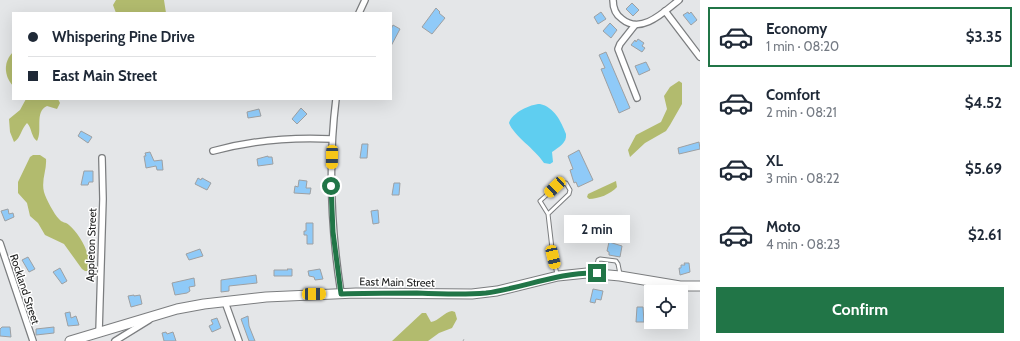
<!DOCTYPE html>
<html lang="en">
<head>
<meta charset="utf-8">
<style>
  body { margin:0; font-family:Cabin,sans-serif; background:#f2f2f3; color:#1f2937; height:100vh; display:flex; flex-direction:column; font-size:15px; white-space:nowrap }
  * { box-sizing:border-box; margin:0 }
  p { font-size:13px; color:#747a83 }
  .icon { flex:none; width:22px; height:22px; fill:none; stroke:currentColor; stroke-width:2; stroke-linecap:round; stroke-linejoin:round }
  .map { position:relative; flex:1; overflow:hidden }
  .drawer { display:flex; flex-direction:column; background:#fff; width:320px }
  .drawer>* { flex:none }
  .banner { position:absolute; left:12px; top:12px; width:380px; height:88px; border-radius:0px; box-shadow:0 4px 16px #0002; display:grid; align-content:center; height:88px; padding:0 16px; background:#fff }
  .buttons { position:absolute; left:644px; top:285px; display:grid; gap:8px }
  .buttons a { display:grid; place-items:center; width:44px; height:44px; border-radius:0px; background:#fff; box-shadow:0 4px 16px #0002; font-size:20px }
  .end { position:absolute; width:18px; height:18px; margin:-9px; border:5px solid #217547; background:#fff; box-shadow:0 0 0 2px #fff }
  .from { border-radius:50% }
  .bubble { position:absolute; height:28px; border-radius:0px; background:#fff; box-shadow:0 4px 16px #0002; font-size:13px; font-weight:700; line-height:28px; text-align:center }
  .car { position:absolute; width:12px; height:24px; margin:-12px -6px; border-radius:5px; box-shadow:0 0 3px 1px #0007; background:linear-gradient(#f5c518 24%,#345 0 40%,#f5c518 0 76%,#345 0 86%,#f5c518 0) }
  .banner b { display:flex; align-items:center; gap:14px; height:38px; font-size:15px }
  .banner b+b { border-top:1px solid #e0e1e3 }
  .banner i { width:10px; height:10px; background:#1f2937 }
  ul { padding:7px 0 0; list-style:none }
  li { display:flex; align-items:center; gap:12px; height:60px; margin:0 8px 6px; padding:0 8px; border:2px solid transparent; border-radius:0px }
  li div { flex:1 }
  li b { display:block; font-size:15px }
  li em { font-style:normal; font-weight:700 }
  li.active { border-color:#217547 }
  li>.icon { width:36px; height:36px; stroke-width:1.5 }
  .button { display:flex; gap:8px; margin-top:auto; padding:8px 16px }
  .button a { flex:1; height:46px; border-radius:0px; background:#217547; color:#fff; font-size:16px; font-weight:700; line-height:46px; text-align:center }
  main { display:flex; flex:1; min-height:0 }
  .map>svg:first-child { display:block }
  .green { fill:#b2bb6e }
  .water { fill:#5fcef0 }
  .building { fill:#8fcaf8; stroke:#9ea0a2 }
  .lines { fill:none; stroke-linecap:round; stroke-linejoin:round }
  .lane-casing { stroke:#7b7d7f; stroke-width:5 }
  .street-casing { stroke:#7b7d7f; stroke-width:8 }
  .primary-casing { stroke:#7b7d7f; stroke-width:11 }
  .path { stroke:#a7a9aa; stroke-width:1; stroke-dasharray:2 2; stroke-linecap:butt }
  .lane { stroke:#fff; stroke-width:3 }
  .street { stroke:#fff; stroke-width:5.5 }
  .primary { stroke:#fff; stroke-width:9 }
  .route { stroke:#217547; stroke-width:5 }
  .labels { text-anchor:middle; stroke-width:3; stroke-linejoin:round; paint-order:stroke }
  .street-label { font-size:11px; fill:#212222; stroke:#fff }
</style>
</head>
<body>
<main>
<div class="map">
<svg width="700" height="341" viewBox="0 0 700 341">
  <rect width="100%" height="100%" fill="#e4e6e8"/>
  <!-- green -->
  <g class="green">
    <polygon points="116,0 164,0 166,13 116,13 113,5"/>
    <path d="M13 52V86C4 76 3 62 13 52Z"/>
    <polygon points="679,81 682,83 682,104 670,125 666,131 645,143 630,157 628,150 636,135 661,122 667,109 664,96 670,87"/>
    <path d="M26 99H58L60 103 57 109 47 106C34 112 43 131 37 141 31 137 32 128 27 123 21 129 21 138 14 142L10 132 9 119 20 110Z"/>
    <path d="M33 155H40L46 159C47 170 41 180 44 192 46 199 54 214 59 219 62 223 66 222 69 225 79 233 94 258 88 271H85L82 269 64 244 45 235 38 223 30 216 27 203 18 193V182L30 157Z"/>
    <path d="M616 181 617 187C611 194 598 199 589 199L587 197 588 194Z"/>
    <path d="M452 311 455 312 457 319 452 328 439 333 428 341H392L422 313H426L431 322C439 321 444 312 452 311Z"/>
  </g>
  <!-- water -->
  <path class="water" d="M540 104C554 107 561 121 566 134 567 143 559 147 552 152L553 162 550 164 544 163C535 149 514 136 509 123 512 113 530 104 540 104Z"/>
  <!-- building -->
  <g class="building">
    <polygon points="632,3 639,10 633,16 626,9"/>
    <polygon points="436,8 440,12 439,13 445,18 432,34 422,27"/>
    <polygon points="601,12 606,19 598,24 594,17"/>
    <polygon points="688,12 689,14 691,12 697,20 691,25 683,15"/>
    <polygon points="610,23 617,30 611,38 603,31"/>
    <polygon points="393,25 400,29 391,46 391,29"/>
    <polygon points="638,39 644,43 642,46 645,48 642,52 631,45 635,40 636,42"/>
    <polygon points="606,52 630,108 619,113 601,69 605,68 599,55"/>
    <polygon points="646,62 650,70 639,75 635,66"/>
    <polygon points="301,108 307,114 297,124 292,119"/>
    <polygon points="259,109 261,116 248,118 247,112"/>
    <polygon points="81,131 92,137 88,143 78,136"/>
    <polygon points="699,142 700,149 679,154 678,148"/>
    <polygon points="362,144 368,144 367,158 360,158"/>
    <polygon points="579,150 593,180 578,187 576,182 574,183 570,170 573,169 568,156"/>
    <polygon points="150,152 154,161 162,160 163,170 157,170 156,166 146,168 144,156 146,156 145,153"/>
    <polygon points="268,156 268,157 272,157 273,164 258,166 257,159"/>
    <polygon points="84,171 93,171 93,182 89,182 88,185 81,185"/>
    <polygon points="198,178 201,180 202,178 211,183 207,190 195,184"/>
    <polygon points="299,180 307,181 306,188 311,188 310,194 294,193 295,186 298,187"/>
    <polygon points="394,183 400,183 399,195 392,195"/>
    <polygon points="8,209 9,214 13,213 14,217 5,221 1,211"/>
    <polygon points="378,210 379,223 373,224 371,211"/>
    <polygon points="306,223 313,223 313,244 307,244 307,235 304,235 304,231 306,231"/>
    <polygon points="609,242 622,246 620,257 609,255 609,252 607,251"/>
    <polygon points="200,249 203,256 189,260 186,254"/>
    <polygon points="28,257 35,269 29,272 22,260"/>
    <polygon points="684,263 689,263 690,272 680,275 679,268 681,268 681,265 685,265"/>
    <polygon points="60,268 67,281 62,284 53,272"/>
    <polygon points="287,269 292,269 292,276 274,276 274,270 288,270"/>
    <polygon points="320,269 323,279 315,280 314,277 309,276 308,271"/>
    <polygon points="256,275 257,283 229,286 229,291 221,292 221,280"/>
    <polygon points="194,278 195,286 189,287 190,291 187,293 175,295 172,283"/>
    <polygon points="593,289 603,291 601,300 596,299 595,303 590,302"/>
    <polygon points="134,295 134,296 140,295 142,304 131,307 128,296"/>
    <polygon points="637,307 643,307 644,322 636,322"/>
    <polygon points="70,312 71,318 76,316 79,325 68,326 65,313"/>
    <polygon points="248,316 249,326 255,341 249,341 241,319"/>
    <polygon points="217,318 221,328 212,332 209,326 213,324 211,320"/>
    <polygon points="2,327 10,327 11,337 0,336 0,329"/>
    <polygon points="54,327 54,333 36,335 36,329"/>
    <polygon points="166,332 167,334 173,332 176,341 164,341 162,333"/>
  </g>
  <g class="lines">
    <!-- lane casing -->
    <g class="lane-casing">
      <g id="lane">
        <polyline points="548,214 540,201 559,184 566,183 570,190 569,194 548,214 553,257 557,274"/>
        <polyline points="595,273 598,260 600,259 616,261 618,264 620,274"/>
      </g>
    </g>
    <!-- street casing -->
    <g class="street-casing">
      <g id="street">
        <path d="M613 0C613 8 616 15 622 19 641 35 664 12 679 0"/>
        <polyline points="665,11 700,57"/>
        <polyline points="359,13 365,0"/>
        <polyline points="635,25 620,44 618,49 637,98"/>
        <path d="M336 99C328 164 331 229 341 293"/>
        <path d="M213 151C253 140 292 137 332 139"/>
        <polyline points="0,243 33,341"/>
        <polyline points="225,302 239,341"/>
        <polyline points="99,332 103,199 102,158"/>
        <polyline points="115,341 149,320"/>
      </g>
    </g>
    <!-- primary casing -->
    <g class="primary-casing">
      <polyline id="primary" points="70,341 177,309 204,304 266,297 356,293 472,294 497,291 558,276 587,273 620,276 680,286 700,286"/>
    </g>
    <!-- path -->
    <polyline class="path" points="463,341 464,339"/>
    <!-- lane -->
    <use href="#lane" class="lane"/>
    <!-- street -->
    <use href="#street" class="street"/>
    <!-- primary -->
    <use href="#primary" class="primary"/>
  </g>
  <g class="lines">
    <!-- route -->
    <path class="route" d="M331 186 333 232 341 294C366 293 391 293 417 293 440 294 463 295 486 293 524 288 558 272 597 273"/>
  </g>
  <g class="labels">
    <!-- street labels -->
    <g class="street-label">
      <text transform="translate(91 245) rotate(-88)" y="4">Appleton Street</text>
      <text transform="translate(397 282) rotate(1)" y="4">East Main Street</text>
      <text transform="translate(25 289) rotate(72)" y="4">Rockland Street</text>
    </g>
  </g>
</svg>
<div class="buttons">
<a><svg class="icon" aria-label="locate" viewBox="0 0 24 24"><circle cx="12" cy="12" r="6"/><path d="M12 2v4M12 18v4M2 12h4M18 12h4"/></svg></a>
</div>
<i class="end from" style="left:331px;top:186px"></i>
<i class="end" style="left:597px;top:273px"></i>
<div class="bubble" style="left:564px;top:215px;width:66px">2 min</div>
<i class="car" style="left:332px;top:157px;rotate:181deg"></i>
<i class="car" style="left:555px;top:187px;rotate:227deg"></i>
<i class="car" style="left:553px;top:257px;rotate:167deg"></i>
<i class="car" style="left:314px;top:294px;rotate:89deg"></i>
<div class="banner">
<b><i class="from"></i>Whispering Pine Drive</b>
<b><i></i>East Main Street</b>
</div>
</div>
<section class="drawer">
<ul>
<li class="active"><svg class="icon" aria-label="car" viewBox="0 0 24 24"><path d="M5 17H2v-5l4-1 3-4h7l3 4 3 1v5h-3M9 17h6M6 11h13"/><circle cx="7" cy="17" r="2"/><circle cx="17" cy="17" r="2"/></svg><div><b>Economy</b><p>1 min · 08:20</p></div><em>$3.35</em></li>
<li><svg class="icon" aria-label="car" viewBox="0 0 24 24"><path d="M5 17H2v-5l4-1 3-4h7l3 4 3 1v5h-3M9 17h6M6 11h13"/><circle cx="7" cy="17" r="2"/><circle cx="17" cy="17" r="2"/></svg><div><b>Comfort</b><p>2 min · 08:21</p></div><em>$4.52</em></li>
<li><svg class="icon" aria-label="car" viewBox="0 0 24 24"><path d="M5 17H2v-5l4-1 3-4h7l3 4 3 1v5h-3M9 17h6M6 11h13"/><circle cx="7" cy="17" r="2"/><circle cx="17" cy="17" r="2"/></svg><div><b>XL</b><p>3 min · 08:22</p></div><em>$5.69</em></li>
<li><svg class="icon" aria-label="car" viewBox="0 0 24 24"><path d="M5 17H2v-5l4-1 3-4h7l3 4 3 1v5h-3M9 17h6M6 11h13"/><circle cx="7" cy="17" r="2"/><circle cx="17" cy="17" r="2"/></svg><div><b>Moto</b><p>4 min · 08:23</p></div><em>$2.61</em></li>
</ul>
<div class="button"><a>Confirm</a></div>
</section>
</main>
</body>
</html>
